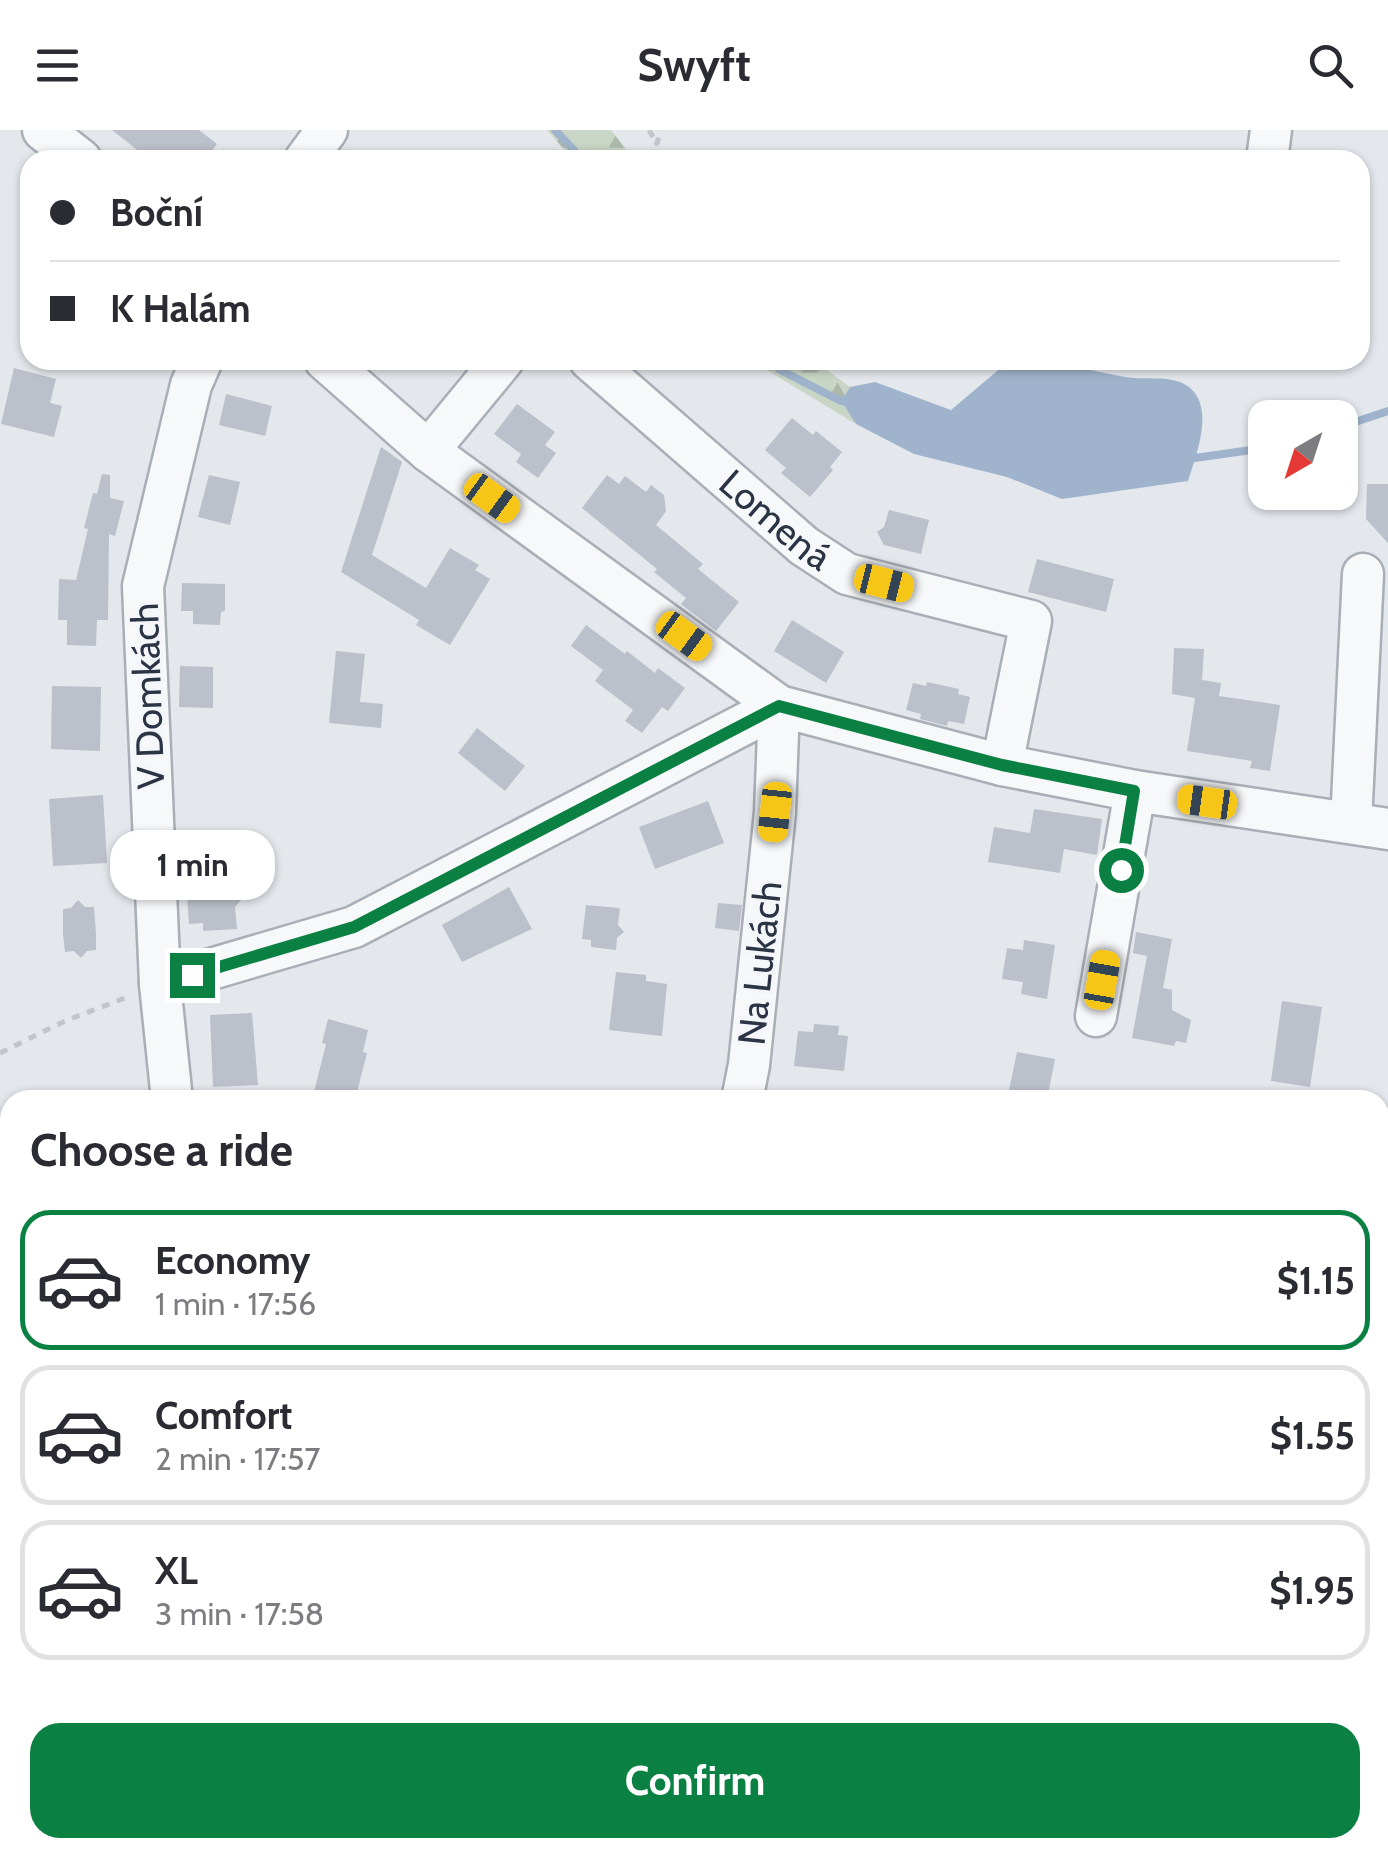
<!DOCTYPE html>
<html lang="en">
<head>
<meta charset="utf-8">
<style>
  body { margin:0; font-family:Cabin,sans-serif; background:#f7f7f7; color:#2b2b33; height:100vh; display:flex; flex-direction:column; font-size:38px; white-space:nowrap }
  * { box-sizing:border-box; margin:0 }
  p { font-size:32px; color:#7c7c81 }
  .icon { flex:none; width:55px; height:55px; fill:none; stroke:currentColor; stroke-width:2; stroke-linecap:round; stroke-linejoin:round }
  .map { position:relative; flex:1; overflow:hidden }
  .sheet { position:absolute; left:0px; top:960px; width:1390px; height:768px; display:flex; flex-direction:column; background:#fff; border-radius:30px 30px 0 0; box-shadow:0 2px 8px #0004 }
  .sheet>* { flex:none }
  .hud { position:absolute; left:20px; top:20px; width:1350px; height:220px; border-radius:30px; box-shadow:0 2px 8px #0004; display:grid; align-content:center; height:220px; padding:0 30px; background:#fff }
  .needle { width:65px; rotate:219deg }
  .fabs { position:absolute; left:1248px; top:270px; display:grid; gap:20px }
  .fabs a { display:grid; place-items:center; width:110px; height:110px; border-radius:20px; background:#fff; box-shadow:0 2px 8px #0004; font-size:50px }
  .end { position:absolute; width:45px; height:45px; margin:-22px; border:12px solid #0b8043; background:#fff; box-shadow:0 0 0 5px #fff }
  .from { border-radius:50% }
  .bubble { position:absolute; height:70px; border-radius:30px; background:#fff; box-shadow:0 2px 8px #0004; font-size:32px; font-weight:800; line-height:70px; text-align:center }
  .car { position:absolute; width:30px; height:60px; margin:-30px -15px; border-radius:12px; box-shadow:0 0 8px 2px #0007; background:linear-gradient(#f5c518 24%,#345 0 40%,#f5c518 0 76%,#345 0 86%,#f5c518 0) }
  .hud b { display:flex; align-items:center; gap:35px; height:95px; font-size:38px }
  .hud b+b { border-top:2px solid #e1e1e2 }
  .hud i { width:25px; height:25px; background:#2b2b33 }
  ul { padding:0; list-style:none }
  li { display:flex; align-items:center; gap:30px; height:140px; margin:0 20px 15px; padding:0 10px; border:5px solid #e1e1e2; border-radius:30px }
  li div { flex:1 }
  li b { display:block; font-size:38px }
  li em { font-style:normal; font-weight:800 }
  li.current { border-color:#0b8043 }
  li>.icon { width:90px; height:90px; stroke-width:1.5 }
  h2 { padding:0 30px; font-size:45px; line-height:120px }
  .primary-button { display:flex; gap:20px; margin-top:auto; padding:20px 30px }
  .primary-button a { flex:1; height:115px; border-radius:30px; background:#0b8043; color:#fff; font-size:40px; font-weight:800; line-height:115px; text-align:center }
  header { display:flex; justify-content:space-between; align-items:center; height:130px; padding:0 30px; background:#fff; font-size:45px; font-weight:800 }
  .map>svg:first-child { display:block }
  .grass { fill:#c9d6c5 }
  .forest { fill:url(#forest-firs) }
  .water { fill:#9fb4cc }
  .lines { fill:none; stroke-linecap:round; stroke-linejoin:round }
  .stream { stroke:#9fb4cc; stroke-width:8 }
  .building { fill:#bbc0ca }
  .minor-casing { stroke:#a9aeb7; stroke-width:45 }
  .path { stroke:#c2c5cb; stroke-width:5; stroke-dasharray:8 8; stroke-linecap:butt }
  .minor { stroke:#f7f8fa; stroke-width:40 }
  .route { stroke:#0b8043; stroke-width:12 }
  .labels { text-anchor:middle; stroke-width:8; stroke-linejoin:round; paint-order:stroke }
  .street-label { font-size:38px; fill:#2b3445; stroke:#f4f6f9 }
</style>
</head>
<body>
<header><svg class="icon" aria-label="menu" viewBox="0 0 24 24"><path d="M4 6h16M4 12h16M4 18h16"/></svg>Swyft<svg class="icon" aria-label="search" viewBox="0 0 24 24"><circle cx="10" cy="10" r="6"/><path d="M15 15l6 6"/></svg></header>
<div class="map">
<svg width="1388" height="1726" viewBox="0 0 1388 1726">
  <defs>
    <pattern id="forest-firs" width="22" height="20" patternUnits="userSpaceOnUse" patternTransform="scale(2.5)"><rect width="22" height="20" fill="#c9d6c5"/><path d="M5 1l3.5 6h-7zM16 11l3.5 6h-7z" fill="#adb8ab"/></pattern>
  </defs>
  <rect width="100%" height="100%" fill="#e4e7ec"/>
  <!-- grass -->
  <polygon class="grass" points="0,1141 10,1151 10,1463 0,1454"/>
  <!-- forest -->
  <g class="forest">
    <polygon points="547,0 611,0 634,30 573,30"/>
    <polygon points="750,230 813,230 850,257 841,271 856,294"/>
  </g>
  <!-- water -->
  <path class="water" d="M1025 231C1059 231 1091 241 1125 247 1142 250 1164 246 1180 252 1219 268 1197 322 1188 351L1062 369 1007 347 914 324 856 294 841 271 850 257 875 252 951 280 1003 236Z"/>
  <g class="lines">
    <!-- stream -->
    <g class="stream">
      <polyline points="555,0 583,30"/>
      <polyline points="771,230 780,240 841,271 850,272"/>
      <polyline points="1340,297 1388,281"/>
      <polyline points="1188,329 1265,318"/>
      <polyline points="0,1432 10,1442"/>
      <polyline points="309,1718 319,1726"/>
    </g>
  </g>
  <!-- building -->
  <g class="building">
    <polygon points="112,0 199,0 217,14 204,30 150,30"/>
    <polygon points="14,238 56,249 50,273 62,276 54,307 1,294"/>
    <polygon points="226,264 272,276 265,306 219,295"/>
    <polygon points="517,274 555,302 545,315 556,323 538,348 516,332 521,324 494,304"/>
    <polygon points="792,288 813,305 816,301 842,322 830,337 833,340 810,367 781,343 786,338 765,320"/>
    <polygon points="381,317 402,332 372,425 426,458 450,418 479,435 475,440 490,449 450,515 416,495 419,490 341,442"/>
    <polygon points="102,344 110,345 110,368 124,371 115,406 109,404 108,490 97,490 96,516 67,515 67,490 58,490 59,449 76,450 88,399 84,398 93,363 97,364"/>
    <polygon points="209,345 240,352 230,395 198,387"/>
    <polygon points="607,345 619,354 625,346 646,362 651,355 664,365 666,381 656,395 703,434 698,439 739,472 716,501 681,474 686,468 654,442 657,439 582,378"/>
    <polygon points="1367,354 1388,354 1388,413 1366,389"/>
    <polygon points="889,380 929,390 921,424 884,415 877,402 884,397"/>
    <polygon points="1037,429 1114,449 1106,482 1028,462"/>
    <polygon points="182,453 225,454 225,481 221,482 220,495 193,494 193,481 181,481"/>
    <polygon points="792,490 844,522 826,553 774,521"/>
    <polygon points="586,495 625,524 627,521 655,543 658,538 685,558 668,581 662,577 642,603 625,591 633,580 595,551 603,540 571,516"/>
    <polygon points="1174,518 1204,519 1202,550 1221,553 1219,566 1280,575 1270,641 1250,638 1252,631 1187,621 1195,568 1172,564"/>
    <polygon points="336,521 365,524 360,572 383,574 381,598 329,593"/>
    <polygon points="180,536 213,537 213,578 179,577"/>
    <polygon points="927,552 959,559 958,564 970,567 964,594 948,591 947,596 920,589 921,584 906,580 913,553 926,556"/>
    <polygon points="52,556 101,557 100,621 51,619"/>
    <polygon points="477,598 525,636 505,661 458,623"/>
    <polygon points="103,665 107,733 53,736 49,669"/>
    <polygon points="708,671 724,713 655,739 639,697"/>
    <polygon points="1034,679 1102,689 1097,725 1064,719 1060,743 988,732 994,697 1030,703"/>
    <polygon points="206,719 209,763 247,763 235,777 237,799 203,801 203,793 189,794 184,721"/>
    <polygon points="509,757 532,799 462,832 442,795"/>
    <polygon points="78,770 85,777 94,777 96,804 96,820 87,821 81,828 74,821 65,822 63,804 63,779 71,778"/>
    <polygon points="718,773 742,775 739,801 715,798"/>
    <polygon points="586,775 620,778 618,795 624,802 617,808 616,820 591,817 591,810 582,809"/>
    <polygon points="1136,802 1172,809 1163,858 1172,860 1172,880 1191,890 1186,913 1176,911 1174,916 1132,908 1147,826 1133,823"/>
    <polygon points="1024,810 1055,815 1047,869 1021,864 1023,852 1002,849 1007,818 1023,820"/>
    <polygon points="616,842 646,845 646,851 667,854 662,906 609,900"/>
    <polygon points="1282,871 1322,877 1310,957 1271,951"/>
    <polygon points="252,883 258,955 213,957 210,885"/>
    <polygon points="328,889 368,900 363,922 367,923 355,970 312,970 326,914 322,913"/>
    <polygon points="814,894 839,896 838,905 848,906 844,941 794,936 798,901 813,902"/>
    <polygon points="1017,922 1055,929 1047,970 1008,965"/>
  </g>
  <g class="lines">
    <!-- minor casing -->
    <g class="minor-casing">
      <g id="minor">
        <polyline points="43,0 81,30"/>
        <polyline points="305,30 327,0"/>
        <polyline points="1267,30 1271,0"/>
        <polyline points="325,230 428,321 779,576 1002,635 1135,661 1388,699"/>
        <path id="s1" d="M590 230 804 416 847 444 1031 491 1002 635"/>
        <polyline points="428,321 503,230"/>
        <polyline points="1351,693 1363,444"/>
        <polyline points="160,854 354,797 779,576 775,682 749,935 742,970"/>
        <polyline points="1096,886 1135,661"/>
        <polyline points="172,970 160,854 143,456 191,255 202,230"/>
        <polyline points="1384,1348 1388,1349"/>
        <polyline points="892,1718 888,1722 893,1726"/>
        <polyline points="1230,1718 1233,1726"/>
      </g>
    </g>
    <!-- path -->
    <g class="path">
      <polyline points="649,0 658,15"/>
      <polyline points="650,30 662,0"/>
      <polyline points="0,923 65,891 130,866"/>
    </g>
    <!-- minor -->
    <use href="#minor" class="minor"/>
  </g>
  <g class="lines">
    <!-- route -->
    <polyline class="route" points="192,845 354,797 779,576 1002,635 1134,661 1121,740"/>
  </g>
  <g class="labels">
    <!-- street labels -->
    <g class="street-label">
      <text dy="13" stroke="none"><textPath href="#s1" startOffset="245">Lomená</textPath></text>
      <text transform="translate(148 566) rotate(-92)" y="13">V Domkách</text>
      <text transform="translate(760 833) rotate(-84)" y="13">Na Lukách</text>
    </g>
  </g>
</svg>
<div class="fabs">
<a><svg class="needle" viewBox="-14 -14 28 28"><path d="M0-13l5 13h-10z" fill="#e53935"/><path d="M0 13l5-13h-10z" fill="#7c7c81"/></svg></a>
</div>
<i class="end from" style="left:1121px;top:740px"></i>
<i class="end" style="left:192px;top:845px"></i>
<div class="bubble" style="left:110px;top:700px;width:165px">1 min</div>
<i class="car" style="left:492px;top:368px;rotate:126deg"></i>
<i class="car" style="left:884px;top:453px;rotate:104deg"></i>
<i class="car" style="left:684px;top:506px;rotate:126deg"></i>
<i class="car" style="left:1207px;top:672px;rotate:278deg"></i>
<i class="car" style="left:775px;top:682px;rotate:186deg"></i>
<i class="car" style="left:1102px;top:850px;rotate:10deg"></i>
<div class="hud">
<b><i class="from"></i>Boční</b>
<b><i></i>K Halám</b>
</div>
<section class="sheet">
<h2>Choose a ride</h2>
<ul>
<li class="current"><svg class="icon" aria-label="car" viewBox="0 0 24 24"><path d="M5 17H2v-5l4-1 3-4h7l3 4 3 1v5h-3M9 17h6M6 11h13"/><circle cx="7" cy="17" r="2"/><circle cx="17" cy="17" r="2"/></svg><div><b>Economy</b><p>1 min · 17:56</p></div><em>$1.15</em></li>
<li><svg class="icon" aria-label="car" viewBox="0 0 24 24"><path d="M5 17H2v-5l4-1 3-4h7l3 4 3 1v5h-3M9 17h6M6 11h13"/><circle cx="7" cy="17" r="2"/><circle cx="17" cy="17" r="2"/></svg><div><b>Comfort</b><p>2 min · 17:57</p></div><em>$1.55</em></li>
<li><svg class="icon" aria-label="car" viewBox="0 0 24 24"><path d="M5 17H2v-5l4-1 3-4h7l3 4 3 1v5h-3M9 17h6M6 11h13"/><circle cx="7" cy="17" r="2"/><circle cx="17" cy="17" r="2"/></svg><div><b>XL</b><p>3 min · 17:58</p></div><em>$1.95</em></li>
</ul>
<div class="primary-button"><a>Confirm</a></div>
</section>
</div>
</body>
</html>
